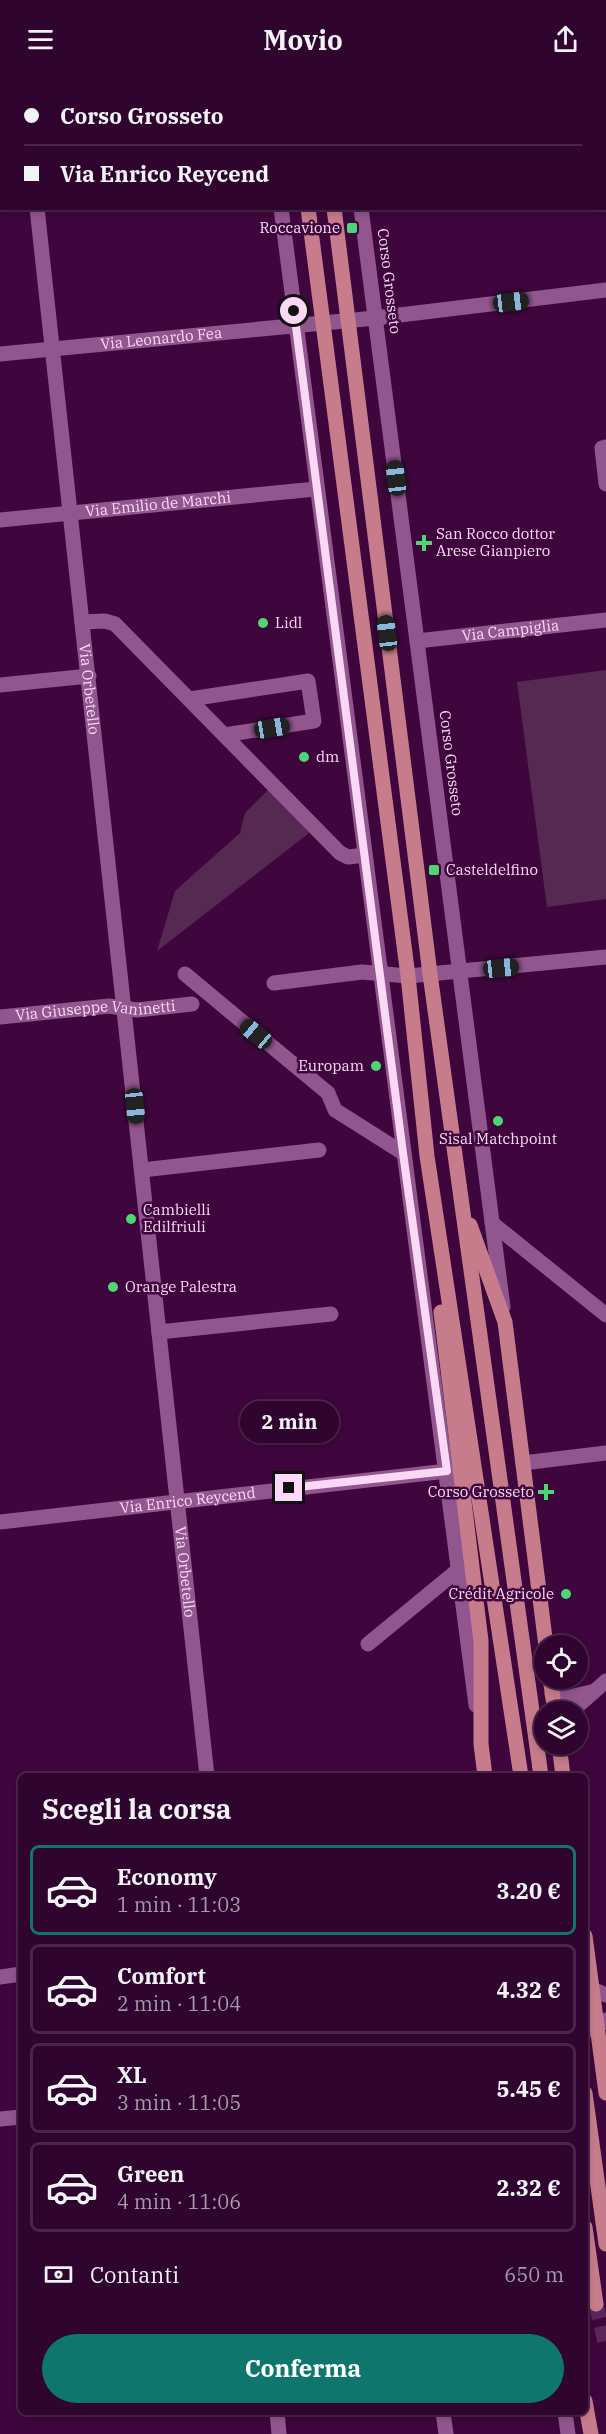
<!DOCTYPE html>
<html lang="it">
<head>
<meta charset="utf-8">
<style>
  body { margin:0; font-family:"IBM Plex Serif",serif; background:#370e36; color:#f1f3f6; height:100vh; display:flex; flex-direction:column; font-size:22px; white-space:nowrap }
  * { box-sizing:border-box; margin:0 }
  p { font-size:20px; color:#a798aa }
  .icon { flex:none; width:33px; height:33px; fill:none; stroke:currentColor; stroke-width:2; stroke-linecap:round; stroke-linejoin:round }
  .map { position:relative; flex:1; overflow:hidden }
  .details { position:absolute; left:18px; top:1695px; width:570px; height:642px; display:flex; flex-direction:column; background:#2f042e; border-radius:9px; box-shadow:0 3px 9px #0003,0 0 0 2px #4a254a }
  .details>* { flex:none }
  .banner { position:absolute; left:0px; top:0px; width:606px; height:132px; box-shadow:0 3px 9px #0003,0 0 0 2px #4a254a; display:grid; align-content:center; height:132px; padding:0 24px; background:#2f042e }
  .fabs { position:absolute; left:534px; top:1557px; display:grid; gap:12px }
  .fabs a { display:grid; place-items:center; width:54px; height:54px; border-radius:50%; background:#2f042e; box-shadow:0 3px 9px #0003,0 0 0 2px #4a254a; font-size:30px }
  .end { position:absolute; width:27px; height:27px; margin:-14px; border:8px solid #fad8f6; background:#111; box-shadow:0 0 0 3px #111 }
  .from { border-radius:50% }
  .bubble { position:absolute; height:42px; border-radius:21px; background:#2f042e; box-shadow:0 3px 9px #0003,0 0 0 2px #4a254a; font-size:20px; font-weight:800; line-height:42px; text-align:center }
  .car { position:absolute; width:18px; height:36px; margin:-18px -9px; border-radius:8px; box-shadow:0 0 4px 2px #0007; background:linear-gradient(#222 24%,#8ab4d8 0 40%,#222 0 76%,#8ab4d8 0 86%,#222 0) }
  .banner b { display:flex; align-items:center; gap:21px; height:57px; font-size:22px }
  .banner b+b { border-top:2px solid #4a254a }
  .banner i { width:15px; height:15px; background:#f1f3f6 }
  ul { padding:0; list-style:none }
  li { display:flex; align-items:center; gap:18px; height:90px; margin:0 12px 9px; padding:0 12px; border:3px solid #4a254a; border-radius:9px }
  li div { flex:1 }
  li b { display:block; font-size:22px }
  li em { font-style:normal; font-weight:800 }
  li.active { border-color:#0f766e }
  li>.icon { width:54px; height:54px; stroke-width:1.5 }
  h2 { padding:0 24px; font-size:27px; line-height:72px }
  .pay { display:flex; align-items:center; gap:15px; height:66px; padding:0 24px; font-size:22px }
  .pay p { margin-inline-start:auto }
  .primary-button { display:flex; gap:12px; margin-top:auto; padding:12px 24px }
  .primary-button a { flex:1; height:69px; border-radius:36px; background:#0f766e; color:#fff; font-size:24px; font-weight:800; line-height:69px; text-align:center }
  header { display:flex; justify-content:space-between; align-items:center; height:78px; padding:0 24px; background:#2f042e; font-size:27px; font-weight:800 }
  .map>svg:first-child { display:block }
  .grass { fill:#562953 }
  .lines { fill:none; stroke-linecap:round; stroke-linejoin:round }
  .major-tunnel { stroke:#5b2659; stroke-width:15; stroke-dasharray:15 8; stroke-linecap:butt }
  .minor { stroke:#92568e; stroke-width:15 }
  .major { stroke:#c67c8b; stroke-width:15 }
  .route { stroke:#fad8f6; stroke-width:8 }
  .poi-dot { fill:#4ed675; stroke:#3f063d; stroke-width:2 }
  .labels { text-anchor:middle; stroke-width:5; stroke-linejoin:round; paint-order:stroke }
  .poi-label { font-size:15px; fill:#fad8f6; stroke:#3f063d; text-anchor:start }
  .street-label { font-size:15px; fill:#fad8f6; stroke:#3f063d }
</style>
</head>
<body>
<header><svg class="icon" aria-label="menu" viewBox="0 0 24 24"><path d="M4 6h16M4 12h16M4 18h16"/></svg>Movio<svg class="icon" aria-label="share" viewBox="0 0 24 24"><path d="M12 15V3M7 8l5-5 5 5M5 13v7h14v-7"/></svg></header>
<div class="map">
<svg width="606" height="2356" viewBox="0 0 606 2356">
  <rect width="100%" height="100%" fill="#3f063d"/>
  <!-- grass -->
  <g class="grass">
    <polygon points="606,592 606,821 547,829 517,604"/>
    <polygon points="273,707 309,755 157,873 175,813 240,755 245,735"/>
  </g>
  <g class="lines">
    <!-- major-tunnel -->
    <polyline class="major-tunnel" points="596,2226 606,2269"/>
    <!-- minor -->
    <g class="minor">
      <polyline points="23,0 23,2"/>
      <polyline points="263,0 264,2"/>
      <polyline points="344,0 344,2"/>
      <polyline points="604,62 606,62"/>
      <polyline points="0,114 2,114"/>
      <path id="s1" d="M37 130 207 1698"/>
      <polyline points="281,130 476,1627"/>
      <polyline points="361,130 503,1229"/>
      <path id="s2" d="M0 276 375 240 606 212"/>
      <polyline points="606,369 602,370 606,406"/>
      <path id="s3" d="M0 442 316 411"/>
      <polyline points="82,544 105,543 115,546 340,775 348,779 365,777"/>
      <path id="s4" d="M417 563 606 542"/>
      <polyline points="0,607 89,598"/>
      <polyline points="190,621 308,603 314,643 224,657"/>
      <polyline points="185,896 328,1015 335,1032 403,1075"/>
      <polyline points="274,905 362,894 408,898 606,879"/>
      <path id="s5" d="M0 939 109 928 137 932 192 926"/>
      <polyline points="142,1092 319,1072"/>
      <polyline points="492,1145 606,1237"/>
      <polyline points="159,1254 331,1236"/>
      <polyline points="523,1385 606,1375"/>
      <path id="s6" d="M0 1444 447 1393"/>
      <polyline points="368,1566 458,1492"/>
      <polyline points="552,1616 565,1620 591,1614"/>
      <polyline points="571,1634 606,1603"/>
      <polyline points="0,1899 21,1896"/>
      <polyline points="592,1911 606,1917"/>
      <polyline points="585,1953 597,1949 606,1942"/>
      <polyline points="0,2041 21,2039"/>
      <polyline points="277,2334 279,2356"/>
      <polyline points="443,2334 446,2356"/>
      <polyline points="565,2334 568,2356"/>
    </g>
    <!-- major -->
    <g class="major">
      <polyline points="292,0 292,2"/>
      <polyline points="318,0 318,2"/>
      <polyline points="308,130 408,898 427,1078 521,1698"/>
      <polyline points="334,130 430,896 541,1698"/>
      <polyline points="470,1147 505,1244 546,1568"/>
      <polyline points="441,1234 481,1563 481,1666 485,1698"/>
      <polyline points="550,1600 555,1634"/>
      <polyline points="559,1666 563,1698"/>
      <polyline points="585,1858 606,2015"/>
      <polyline points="585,2015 606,2166"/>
      <polyline points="585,2149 596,2226"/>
      <polyline points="585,2323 591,2356"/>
    </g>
  </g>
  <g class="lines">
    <!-- route -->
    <polyline class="route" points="289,1410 447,1393 403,1075 294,233"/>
  </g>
  <!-- markers -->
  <g class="poi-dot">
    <rect x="346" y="144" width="12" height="12" rx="3"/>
    <path d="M421 456h6v6h6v6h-6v6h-6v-6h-6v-6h6z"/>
    <circle cx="263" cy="545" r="6"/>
    <circle cx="304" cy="679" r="6"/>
    <rect x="428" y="786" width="12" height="12" rx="3"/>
    <circle cx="376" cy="988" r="6"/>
    <circle cx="498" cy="1043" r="6"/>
    <circle cx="131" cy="1141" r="6"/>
    <circle cx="113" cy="1209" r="6"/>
    <path d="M543 1405h6v6h6v6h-6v6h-6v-6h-6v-6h6z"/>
    <circle cx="566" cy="1516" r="6"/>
  </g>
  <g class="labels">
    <!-- poi labels -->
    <g class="poi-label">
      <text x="340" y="155" text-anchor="end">Roccavione</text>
      <text x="436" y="461">San Rocco dottor<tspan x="436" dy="17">Arese Gianpiero</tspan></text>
      <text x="275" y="550">Lidl</text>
      <text x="316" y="684">dm</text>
      <text x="446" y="797">Casteldelfino</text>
      <text x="364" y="993" text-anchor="end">Europam</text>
      <text x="498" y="1066" text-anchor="middle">Sisal Matchpoint</text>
      <text x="143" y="1137">Cambielli<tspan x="143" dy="17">Edilfriuli</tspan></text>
      <text x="125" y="1214">Orange Palestra</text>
      <text x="534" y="1419" text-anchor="end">Corso Grosseto</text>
      <text x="554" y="1521" text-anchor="end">Crédit Agricole</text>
    </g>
    <!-- street labels -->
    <g class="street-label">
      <text transform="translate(389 203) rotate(83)" y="5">Corso Grosseto</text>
      <text dy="5" stroke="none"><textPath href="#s2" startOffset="162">Via Leonardo Fea</textPath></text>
      <text dy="5" stroke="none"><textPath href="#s3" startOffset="159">Via Emilio de Marchi</textPath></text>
      <text dy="5" stroke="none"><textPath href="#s4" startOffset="94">Via Campiglia</textPath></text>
      <text dy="5" stroke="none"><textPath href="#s1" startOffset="484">Via Orbetello</textPath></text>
      <text transform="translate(451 685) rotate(83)" y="5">Corso Grosseto</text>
      <text dy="5" stroke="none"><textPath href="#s5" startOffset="96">Via Giuseppe Vaninetti</textPath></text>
      <text dy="5" stroke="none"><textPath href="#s6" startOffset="189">Via Enrico Reycend</textPath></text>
      <text dy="5" stroke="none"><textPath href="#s1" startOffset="1372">Via Orbetello</textPath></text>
    </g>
  </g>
</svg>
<div class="fabs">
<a><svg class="icon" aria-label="locate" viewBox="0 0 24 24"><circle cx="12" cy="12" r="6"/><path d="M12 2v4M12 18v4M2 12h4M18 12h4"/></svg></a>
<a><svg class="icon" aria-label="layers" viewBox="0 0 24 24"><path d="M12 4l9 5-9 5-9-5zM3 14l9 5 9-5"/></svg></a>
</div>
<i class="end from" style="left:294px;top:233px"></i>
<i class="end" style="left:289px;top:1410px"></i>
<div class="bubble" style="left:240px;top:1323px;width:99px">2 min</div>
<i class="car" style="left:511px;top:224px;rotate:83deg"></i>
<i class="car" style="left:396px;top:400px;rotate:353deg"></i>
<i class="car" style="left:387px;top:555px;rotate:353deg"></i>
<i class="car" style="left:272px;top:650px;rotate:81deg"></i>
<i class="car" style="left:501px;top:890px;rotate:84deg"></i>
<i class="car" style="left:256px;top:956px;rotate:310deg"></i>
<i class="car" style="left:135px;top:1028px;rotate:174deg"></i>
<div class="banner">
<b><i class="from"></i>Corso Grosseto</b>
<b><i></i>Via Enrico Reycend</b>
</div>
<section class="details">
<h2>Scegli la corsa</h2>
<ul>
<li class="active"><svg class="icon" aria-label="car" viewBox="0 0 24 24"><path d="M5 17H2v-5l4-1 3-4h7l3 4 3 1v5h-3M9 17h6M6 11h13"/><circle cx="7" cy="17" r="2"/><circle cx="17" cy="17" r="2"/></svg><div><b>Economy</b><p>1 min · 11:03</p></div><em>3.20 €</em></li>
<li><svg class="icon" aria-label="car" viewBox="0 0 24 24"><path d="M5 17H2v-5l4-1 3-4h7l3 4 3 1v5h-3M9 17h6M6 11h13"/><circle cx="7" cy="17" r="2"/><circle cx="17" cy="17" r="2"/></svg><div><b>Comfort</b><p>2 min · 11:04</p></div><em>4.32 €</em></li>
<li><svg class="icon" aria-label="car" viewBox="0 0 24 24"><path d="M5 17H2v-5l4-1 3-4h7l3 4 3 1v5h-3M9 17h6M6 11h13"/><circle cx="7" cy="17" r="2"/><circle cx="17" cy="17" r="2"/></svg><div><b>XL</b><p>3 min · 11:05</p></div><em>5.45 €</em></li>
<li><svg class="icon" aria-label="car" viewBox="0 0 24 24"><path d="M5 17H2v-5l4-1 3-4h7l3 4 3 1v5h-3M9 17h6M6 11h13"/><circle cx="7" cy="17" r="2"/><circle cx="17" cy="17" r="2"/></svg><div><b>Green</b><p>4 min · 11:06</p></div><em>2.32 €</em></li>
</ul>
<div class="pay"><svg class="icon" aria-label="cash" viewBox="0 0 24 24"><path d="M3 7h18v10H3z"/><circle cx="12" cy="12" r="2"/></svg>Contanti<p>650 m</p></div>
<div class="primary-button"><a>Conferma</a></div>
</section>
</div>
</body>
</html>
